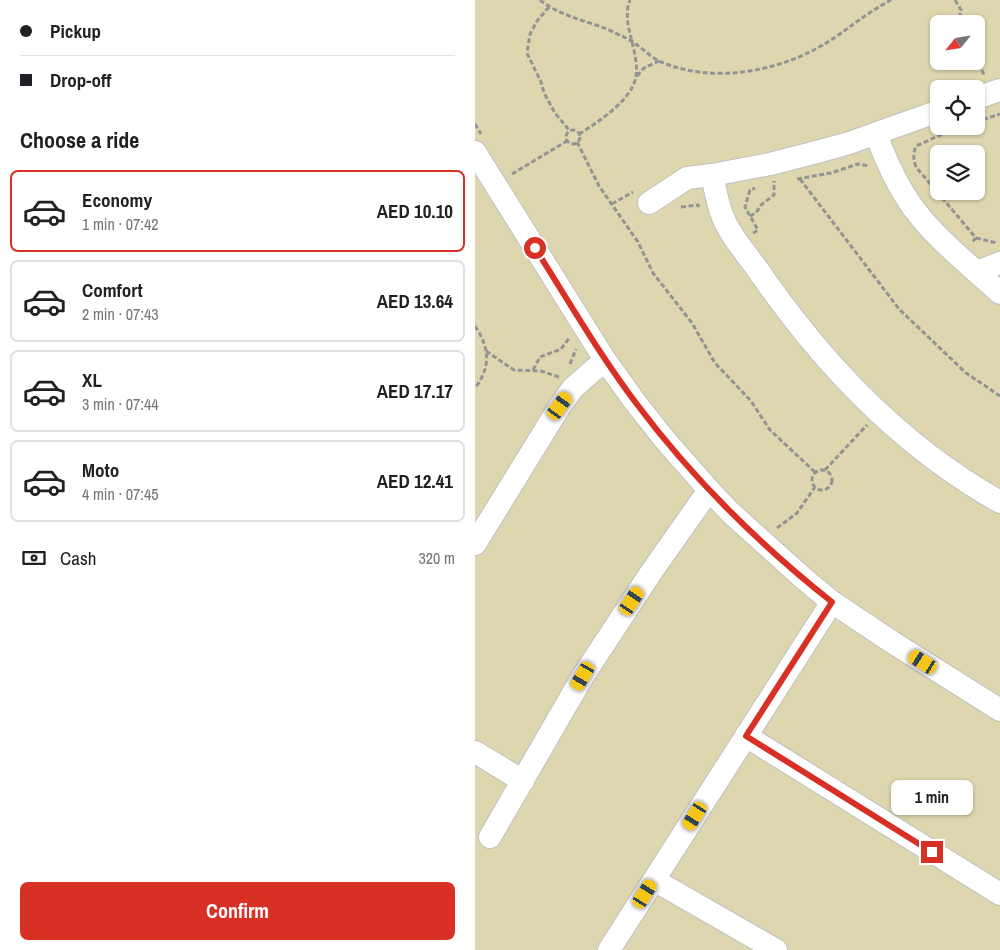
<!DOCTYPE html>
<html lang="en">
<head>
<meta charset="utf-8">
<style>
  body { margin:0; font-family:"Archivo Narrow",sans-serif; background:#f2f2f2; color:#202124; height:100vh; display:flex; flex-direction:column; font-size:19px; white-space:nowrap }
  * { box-sizing:border-box; margin:0 }
  p { font-size:16px; color:#757577 }
  .icon { flex:none; width:28px; height:28px; fill:none; stroke:currentColor; stroke-width:2; stroke-linecap:round; stroke-linejoin:round }
  .map { position:relative; flex:1; overflow:hidden }
  .side { display:flex; flex-direction:column; background:#fff; width:475px }
  .side>* { flex:none }
  .guide { display:grid; align-content:center; height:110px; padding:0 20px; background:#fff }
  .needle { width:32px; rotate:240deg }
  .fabs { position:absolute; left:455px; top:15px; display:grid; gap:10px }
  .fabs a { display:grid; place-items:center; width:55px; height:55px; border-radius:8px; background:#fff; box-shadow:0 1px 4px #0004; font-size:25px }
  .end { position:absolute; width:22px; height:22px; margin:-11px; border:6px solid #d93025; background:#fff; box-shadow:0 0 0 2px #fff }
  .from { border-radius:50% }
  .bubble { position:absolute; height:35px; border-radius:8px; background:#fff; box-shadow:0 1px 4px #0004; font-size:16px; font-weight:700; line-height:35px; text-align:center }
  .car { position:absolute; width:15px; height:30px; margin:-15px -8px; border-radius:6px; box-shadow:0 0 4px 1px #0007; background:linear-gradient(#f5c518 24%,#345 0 40%,#f5c518 0 76%,#345 0 86%,#f5c518 0) }
  .guide b { display:flex; align-items:center; gap:18px; height:48px; font-size:19px }
  .guide b+b { border-top:1px solid #e0e0e0 }
  .guide i { width:12px; height:12px; background:#202124 }
  ul { padding:0; list-style:none }
  li { display:flex; align-items:center; gap:15px; height:82px; margin:0 10px 8px; padding:0 10px; border:2px solid #e0e0e0; border-radius:8px }
  li div { flex:1 }
  li b { display:block; font-size:19px }
  li em { font-style:normal; font-weight:700 }
  li.active { border-color:#d93025 }
  li>.icon { width:45px; height:45px; stroke-width:1.5 }
  h2 { padding:0 20px; font-size:22px; line-height:60px }
  .pay { display:flex; align-items:center; gap:12px; height:55px; padding:0 20px; font-size:19px }
  .pay p { margin-inline-start:auto }
  .button { display:flex; gap:10px; margin-top:auto; padding:10px 20px }
  .button a { flex:1; height:58px; border-radius:8px; background:#d93025; color:#fff; font-size:20px; font-weight:700; line-height:58px; text-align:center }
  main { display:flex; flex:1; min-height:0 }
  .map>svg:first-child { display:block }
  .green { fill:#ddd6ae; fill-rule:evenodd }
  .lines { fill:none; stroke-linecap:round; stroke-linejoin:round }
  .minor-casing { stroke:#bfc2c1; stroke-width:24 }
  .path { stroke:#929593; stroke-width:3; stroke-dasharray:5 2.5; stroke-linecap:butt }
  .minor { stroke:#fff; stroke-width:22 }
  .route { stroke:#d93025; stroke-width:6 }
</style>
</head>
<body>
<main>
<section class="side">
<div class="guide">
<b><i class="from"></i>Pickup</b>
<b><i></i>Drop-off</b>
</div>
<h2>Choose a ride</h2>
<ul>
<li class="active"><svg class="icon" aria-label="car" viewBox="0 0 24 24"><path d="M5 17H2v-5l4-1 3-4h7l3 4 3 1v5h-3M9 17h6M6 11h13"/><circle cx="7" cy="17" r="2"/><circle cx="17" cy="17" r="2"/></svg><div><b>Economy</b><p>1 min · 07:42</p></div><em>AED 10.10</em></li>
<li><svg class="icon" aria-label="car" viewBox="0 0 24 24"><path d="M5 17H2v-5l4-1 3-4h7l3 4 3 1v5h-3M9 17h6M6 11h13"/><circle cx="7" cy="17" r="2"/><circle cx="17" cy="17" r="2"/></svg><div><b>Comfort</b><p>2 min · 07:43</p></div><em>AED 13.64</em></li>
<li><svg class="icon" aria-label="car" viewBox="0 0 24 24"><path d="M5 17H2v-5l4-1 3-4h7l3 4 3 1v5h-3M9 17h6M6 11h13"/><circle cx="7" cy="17" r="2"/><circle cx="17" cy="17" r="2"/></svg><div><b>XL</b><p>3 min · 07:44</p></div><em>AED 17.17</em></li>
<li><svg class="icon" aria-label="car" viewBox="0 0 24 24"><path d="M5 17H2v-5l4-1 3-4h7l3 4 3 1v5h-3M9 17h6M6 11h13"/><circle cx="7" cy="17" r="2"/><circle cx="17" cy="17" r="2"/></svg><div><b>Moto</b><p>4 min · 07:45</p></div><em>AED 12.41</em></li>
</ul>
<div class="pay"><svg class="icon" aria-label="cash" viewBox="0 0 24 24"><path d="M3 7h18v10H3z"/><circle cx="12" cy="12" r="2"/></svg>Cash<p>320 m</p></div>
<div class="button"><a>Confirm</a></div>
</section>
<div class="map">
<svg width="525" height="950" viewBox="0 0 525 950">
  <rect width="100%" height="100%" fill="#eef1ef"/>
  <!-- green -->
  <path class="green" d="M0 0H525V950H0ZM464 24H501V61H464ZM464 89H501V126H464ZM464 154H501V191H464Z"/>
  <g class="lines">
    <!-- minor casing -->
    <g class="minor-casing">
      <g id="minor">
        <polyline points="501,98 525,90"/>
        <path d="M401 134C411 161 422 186 439 209 463 241 496 266 525 293"/>
        <polyline points="0,152 130,360 160,402 190,440 234,490 256,513 328,578 357,602 417,642 525,710"/>
        <path d="M237 175C240 188 242 201 246 212 253 233 270 252 283 270 346 362 427 447 525 502"/>
        <polyline points="174,203 212,178 237,175 295,164 338,153 374,143 464,111"/>
        <polyline points="502,272 525,263"/>
        <polyline points="0,544 85,406 98,388 130,360"/>
        <polyline points="271,736 525,894"/>
        <polyline points="0,752 48,781"/>
        <polyline points="15,837 108,676 177,571 234,490"/>
        <polyline points="179,880 301,950"/>
        <polyline points="134,950 357,602"/>
      </g>
    </g>
    <!-- path -->
    <g class="path">
      <path d="M65 0C83 14 103 19 124 26 133 29 142 34 151 38 164 44 173 56 186 62 241 85 310 71 359 38 378 25 395 11 416 0"/>
      <polyline points="480,0 486,10 485,14 489,24"/>
      <polyline points="74,7 62,21 55,34 52,53 66,82 69,93 80,113 94,130"/>
      <polyline points="501,56 509,75"/>
      <polyline points="162,76 169,68 184,61"/>
      <polyline points="501,122 525,114"/>
      <polyline points="0,124 6,134"/>
      <path d="M469 129 470 133 441 146C438 154 438 159 441 167L501 238 497 242"/>
      <circle cx="98" cy="137" r="7"/>
      <polyline points="470,133 489,126"/>
      <path d="M104 134C123 122 156 101 161 77 163 65 159 50 156 38 153 26 150 12 155 0"/>
      <polyline points="102,142 124,186 163,242 178,273 217,323 240,363 276,401 295,430 340,472"/>
      <polyline points="37,174 92,141"/>
      <polyline points="322,179 356,173 383,164 394,166"/>
      <polyline points="325,179 424,309 491,373 525,396"/>
      <polyline points="137,204 158,192"/>
      <polyline points="206,207 223,205 224,207"/>
      <polyline points="275,216 281,213 286,205 299,195 299,181"/>
      <polyline points="278,233 283,230 270,207 275,190 280,188"/>
      <polyline points="501,238 522,243"/>
      <path d="M0 326C15 348 16 367 0 388"/>
      <polyline points="11,351 39,370 66,371 84,377"/>
      <polyline points="95,364 101,349"/>
      <polyline points="58,370 65,357 86,349 95,337"/>
      <polyline points="350,470 392,425"/>
      <circle cx="347" cy="480" r="10"/>
      <polyline points="302,528 322,513 340,487"/>
    </g>
    <!-- minor -->
    <use href="#minor" class="minor"/>
  </g>
  <g class="lines">
    <!-- route -->
    <path class="route" d="M60 248C93 300 124 354 161 403 217 478 284 544 357 602L271 736 457 852"/>
  </g>
</svg>
<div class="fabs">
<a><svg class="needle" viewBox="-14 -14 28 28"><path d="M0-13l5 13h-10z" fill="#e53935"/><path d="M0 13l5-13h-10z" fill="#757577"/></svg></a>
<a><svg class="icon" aria-label="locate" viewBox="0 0 24 24"><circle cx="12" cy="12" r="6"/><path d="M12 2v4M12 18v4M2 12h4M18 12h4"/></svg></a>
<a><svg class="icon" aria-label="layers" viewBox="0 0 24 24"><path d="M12 4l9 5-9 5-9-5zM3 14l9 5 9-5"/></svg></a>
</div>
<i class="end from" style="left:60px;top:248px"></i>
<i class="end" style="left:457px;top:852px"></i>
<div class="bubble" style="left:416px;top:780px;width:82px">1 min</div>
<i class="car" style="left:85px;top:406px;rotate:36deg"></i>
<i class="car" style="left:157px;top:601px;rotate:33deg"></i>
<i class="car" style="left:448px;top:662px;rotate:302deg"></i>
<i class="car" style="left:108px;top:676px;rotate:210deg"></i>
<i class="car" style="left:220px;top:816px;rotate:212deg"></i>
<i class="car" style="left:170px;top:894px;rotate:32deg"></i>
</div>
</main>
</body>
</html>
